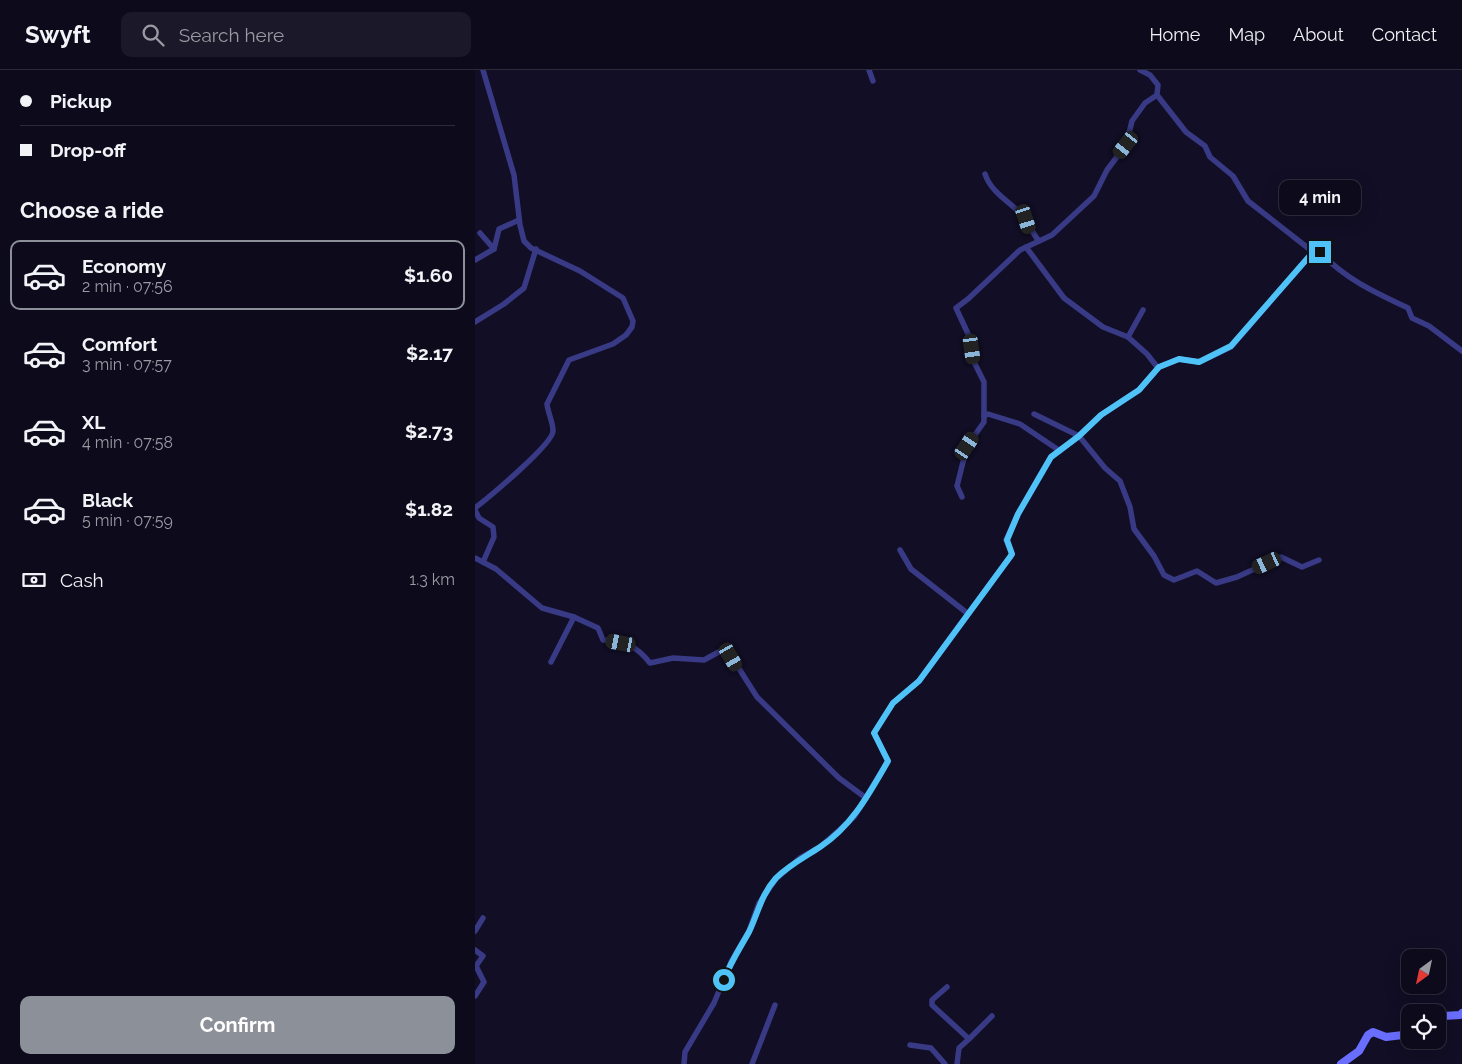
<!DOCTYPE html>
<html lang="en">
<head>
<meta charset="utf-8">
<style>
  body { margin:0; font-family:Raleway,sans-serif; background:#1b1829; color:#f1f3f6; height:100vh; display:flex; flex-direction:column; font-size:19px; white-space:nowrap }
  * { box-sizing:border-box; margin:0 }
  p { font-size:16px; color:#9a9aa3 }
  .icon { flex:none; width:28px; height:28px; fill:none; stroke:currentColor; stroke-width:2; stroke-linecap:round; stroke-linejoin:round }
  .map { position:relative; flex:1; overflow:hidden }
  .drawer { display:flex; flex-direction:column; background:#0d0a1c; width:475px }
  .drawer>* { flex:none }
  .hud { display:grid; align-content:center; height:110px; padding:0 20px; background:#0d0a1c }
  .needle { width:32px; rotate:213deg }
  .fabs { position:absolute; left:926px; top:879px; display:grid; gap:10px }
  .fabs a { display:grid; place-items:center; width:45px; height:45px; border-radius:10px; background:#0d0a1c; box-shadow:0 5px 20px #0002,0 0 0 1px #2d2b3b; font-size:25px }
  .end { position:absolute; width:22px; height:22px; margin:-11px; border:6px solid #4fc3f7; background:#111; box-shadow:0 0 0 2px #111 }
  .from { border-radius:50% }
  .bubble { position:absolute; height:35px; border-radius:10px; background:#0d0a1c; box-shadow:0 5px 20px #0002,0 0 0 1px #2d2b3b; font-size:16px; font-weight:700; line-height:35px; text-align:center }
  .car { position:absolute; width:15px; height:30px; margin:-15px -8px; border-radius:6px; box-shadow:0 0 4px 1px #0007; background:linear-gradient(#222 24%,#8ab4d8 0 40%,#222 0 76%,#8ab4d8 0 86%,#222 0) }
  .hud b { display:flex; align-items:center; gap:18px; height:48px; font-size:19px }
  .hud b+b { border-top:1px solid #2d2b3b }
  .hud i { width:12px; height:12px; background:#f1f3f6 }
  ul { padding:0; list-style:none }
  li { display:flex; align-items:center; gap:15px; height:70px; margin:0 10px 8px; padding:0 10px; border:2px solid transparent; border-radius:10px }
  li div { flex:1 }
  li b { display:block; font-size:19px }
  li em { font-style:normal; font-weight:700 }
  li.current { border-color:#8c9099 }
  li>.icon { width:45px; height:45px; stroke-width:1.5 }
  h2 { padding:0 20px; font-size:22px; line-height:60px }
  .pay { display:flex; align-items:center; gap:12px; height:55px; padding:0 20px; font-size:19px }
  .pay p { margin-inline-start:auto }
  .button { display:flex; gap:10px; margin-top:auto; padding:10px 20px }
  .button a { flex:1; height:58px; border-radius:10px; background:#8c9099; color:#fff; font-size:20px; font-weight:700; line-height:58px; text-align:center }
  header { display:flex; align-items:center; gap:30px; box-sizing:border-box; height:70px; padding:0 25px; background:#0d0a1c; border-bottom:1px solid #2d2b3b }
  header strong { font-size:24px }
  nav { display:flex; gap:28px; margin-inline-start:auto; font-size:18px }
  .search { width:350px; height:45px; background:#1b1829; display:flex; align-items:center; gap:12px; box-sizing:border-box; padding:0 18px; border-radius:10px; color:#9a9aa3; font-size:19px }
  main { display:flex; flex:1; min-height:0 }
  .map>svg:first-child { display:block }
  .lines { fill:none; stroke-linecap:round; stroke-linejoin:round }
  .street { stroke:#393a85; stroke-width:5.5 }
  .secondary { stroke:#6a6eff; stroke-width:8 }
  .route { stroke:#4fc3f7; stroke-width:6 }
</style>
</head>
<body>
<header>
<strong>Swyft</strong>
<div class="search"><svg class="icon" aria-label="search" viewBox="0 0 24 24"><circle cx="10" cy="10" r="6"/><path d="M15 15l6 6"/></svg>Search here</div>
<nav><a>Home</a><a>Map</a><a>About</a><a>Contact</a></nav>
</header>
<main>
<section class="drawer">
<div class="hud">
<b><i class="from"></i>Pickup</b>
<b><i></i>Drop-off</b>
</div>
<h2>Choose a ride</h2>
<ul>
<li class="current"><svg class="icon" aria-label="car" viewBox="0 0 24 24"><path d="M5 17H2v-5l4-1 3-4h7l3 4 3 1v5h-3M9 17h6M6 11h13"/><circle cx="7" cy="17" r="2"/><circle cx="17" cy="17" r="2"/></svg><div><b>Economy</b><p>2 min · 07:56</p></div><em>$1.60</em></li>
<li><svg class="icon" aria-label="car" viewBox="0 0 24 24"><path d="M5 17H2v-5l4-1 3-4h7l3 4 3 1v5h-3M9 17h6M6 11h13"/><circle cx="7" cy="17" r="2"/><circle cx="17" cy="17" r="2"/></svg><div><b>Comfort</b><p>3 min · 07:57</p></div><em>$2.17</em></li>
<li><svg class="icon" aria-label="car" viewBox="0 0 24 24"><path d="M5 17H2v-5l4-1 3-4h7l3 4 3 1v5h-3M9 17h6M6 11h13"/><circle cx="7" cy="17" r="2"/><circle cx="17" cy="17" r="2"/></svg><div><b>XL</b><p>4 min · 07:58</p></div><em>$2.73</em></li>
<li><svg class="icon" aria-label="car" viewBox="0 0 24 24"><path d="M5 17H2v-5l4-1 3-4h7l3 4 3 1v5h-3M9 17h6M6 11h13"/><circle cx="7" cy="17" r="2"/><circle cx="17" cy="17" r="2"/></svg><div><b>Black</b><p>5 min · 07:59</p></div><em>$1.82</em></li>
</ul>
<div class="pay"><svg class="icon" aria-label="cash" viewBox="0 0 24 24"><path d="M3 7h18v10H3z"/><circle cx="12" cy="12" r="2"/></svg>Cash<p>1.3 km</p></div>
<div class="button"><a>Confirm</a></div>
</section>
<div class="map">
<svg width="987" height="994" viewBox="0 0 987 994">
  <rect width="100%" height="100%" fill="#110e25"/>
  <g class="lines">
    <!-- street -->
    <g class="street">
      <polyline points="394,0 398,11"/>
      <path d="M510 104C516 123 537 133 550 148 555 154 556 162 564 171"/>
      <polyline points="5,163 19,179"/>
      <polyline points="551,177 589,228 628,257 653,267 672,284 683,298"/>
      <path d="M838 182H845C870 209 901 223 933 238L937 248 954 256 987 281"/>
      <polyline points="0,190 19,179 24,159 44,150"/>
      <polyline points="0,252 29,234 49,218 61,179"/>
      <polyline points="653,267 668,240"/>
      <polyline points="559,344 604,366 630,398 645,411 655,437 659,459 679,486 689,505 699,510 722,501 741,513 762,507 806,487 827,497 844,490"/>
      <polyline points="509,346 513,344 545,354 585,381"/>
      <polyline points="487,427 482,416 492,376 509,352 509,312 498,290 495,268 481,238 493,229 545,180 577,165 619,126 632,100 651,75 657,51 670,33 682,25"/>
      <path d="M0 438C13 428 78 374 78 361 78 352 73 343 72 334L94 290 138 274 151 265 157 257 158 251 148 228 105 201 56 178 49 171 45 155 39 105 8 0"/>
      <polyline points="0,440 4,448 18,457 19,467 8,492"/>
      <polyline points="425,480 436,499 492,543"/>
      <polyline points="0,488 21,499 67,538 99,547"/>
      <path d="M76 592 99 547 123 558 128 570C149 571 162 576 175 593L198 588 229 590 251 578 282 627 364 708 391 728"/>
      <polyline points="0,861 8,848"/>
      <polyline points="0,880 8,886 1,896 9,912 0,926"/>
      <polyline points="472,917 457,930 457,935 494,969 484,978 482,994"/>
      <polyline points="494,969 517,946"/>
      <polyline points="435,975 456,978 470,994"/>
      <polyline points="209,994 210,982 239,933 256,892 274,861 284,833 301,809 325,788 345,777 379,747 413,691 399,663 418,633 444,611 535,487 537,484 531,470 543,444 576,387 604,366 626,345 664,320 684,297 704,289 724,292 756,277 838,182 773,131 758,106 735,87 730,76 711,62 682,25 683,15 675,5 665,0"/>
      <polyline points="277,994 300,935"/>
    </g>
    <!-- secondary -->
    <g class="secondary">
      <polyline points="962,948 968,946 985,945 987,943"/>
      <polyline points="866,994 884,981 893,965 898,962 911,967 928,965 935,962"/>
    </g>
  </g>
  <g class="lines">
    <!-- route -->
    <path class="route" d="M249 910C255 893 265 878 274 862 283 843 286 825 301 808 314 795 330 787 345 777 377 756 394 724 413 691L399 663 418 633 444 611 535 487 537 484 532 470 543 444 576 387 604 366 626 345 664 320 684 297 704 289 724 292 756 276 838 182H845"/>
  </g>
</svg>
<div class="fabs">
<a><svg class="needle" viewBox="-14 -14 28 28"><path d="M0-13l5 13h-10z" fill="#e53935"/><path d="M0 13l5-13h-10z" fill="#9a9aa3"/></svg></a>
<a><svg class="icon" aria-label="locate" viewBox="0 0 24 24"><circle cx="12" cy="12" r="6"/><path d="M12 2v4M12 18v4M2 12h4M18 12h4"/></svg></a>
</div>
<i class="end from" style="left:249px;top:910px"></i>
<i class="end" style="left:845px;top:182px"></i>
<div class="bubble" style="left:804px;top:110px;width:82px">4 min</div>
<i class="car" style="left:651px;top:75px;rotate:218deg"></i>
<i class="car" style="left:551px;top:149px;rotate:162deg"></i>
<i class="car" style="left:497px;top:279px;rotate:172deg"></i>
<i class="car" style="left:492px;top:376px;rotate:34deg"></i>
<i class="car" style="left:792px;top:493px;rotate:245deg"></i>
<i class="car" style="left:146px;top:573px;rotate:281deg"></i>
<i class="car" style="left:256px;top:587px;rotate:150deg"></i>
</div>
</main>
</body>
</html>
